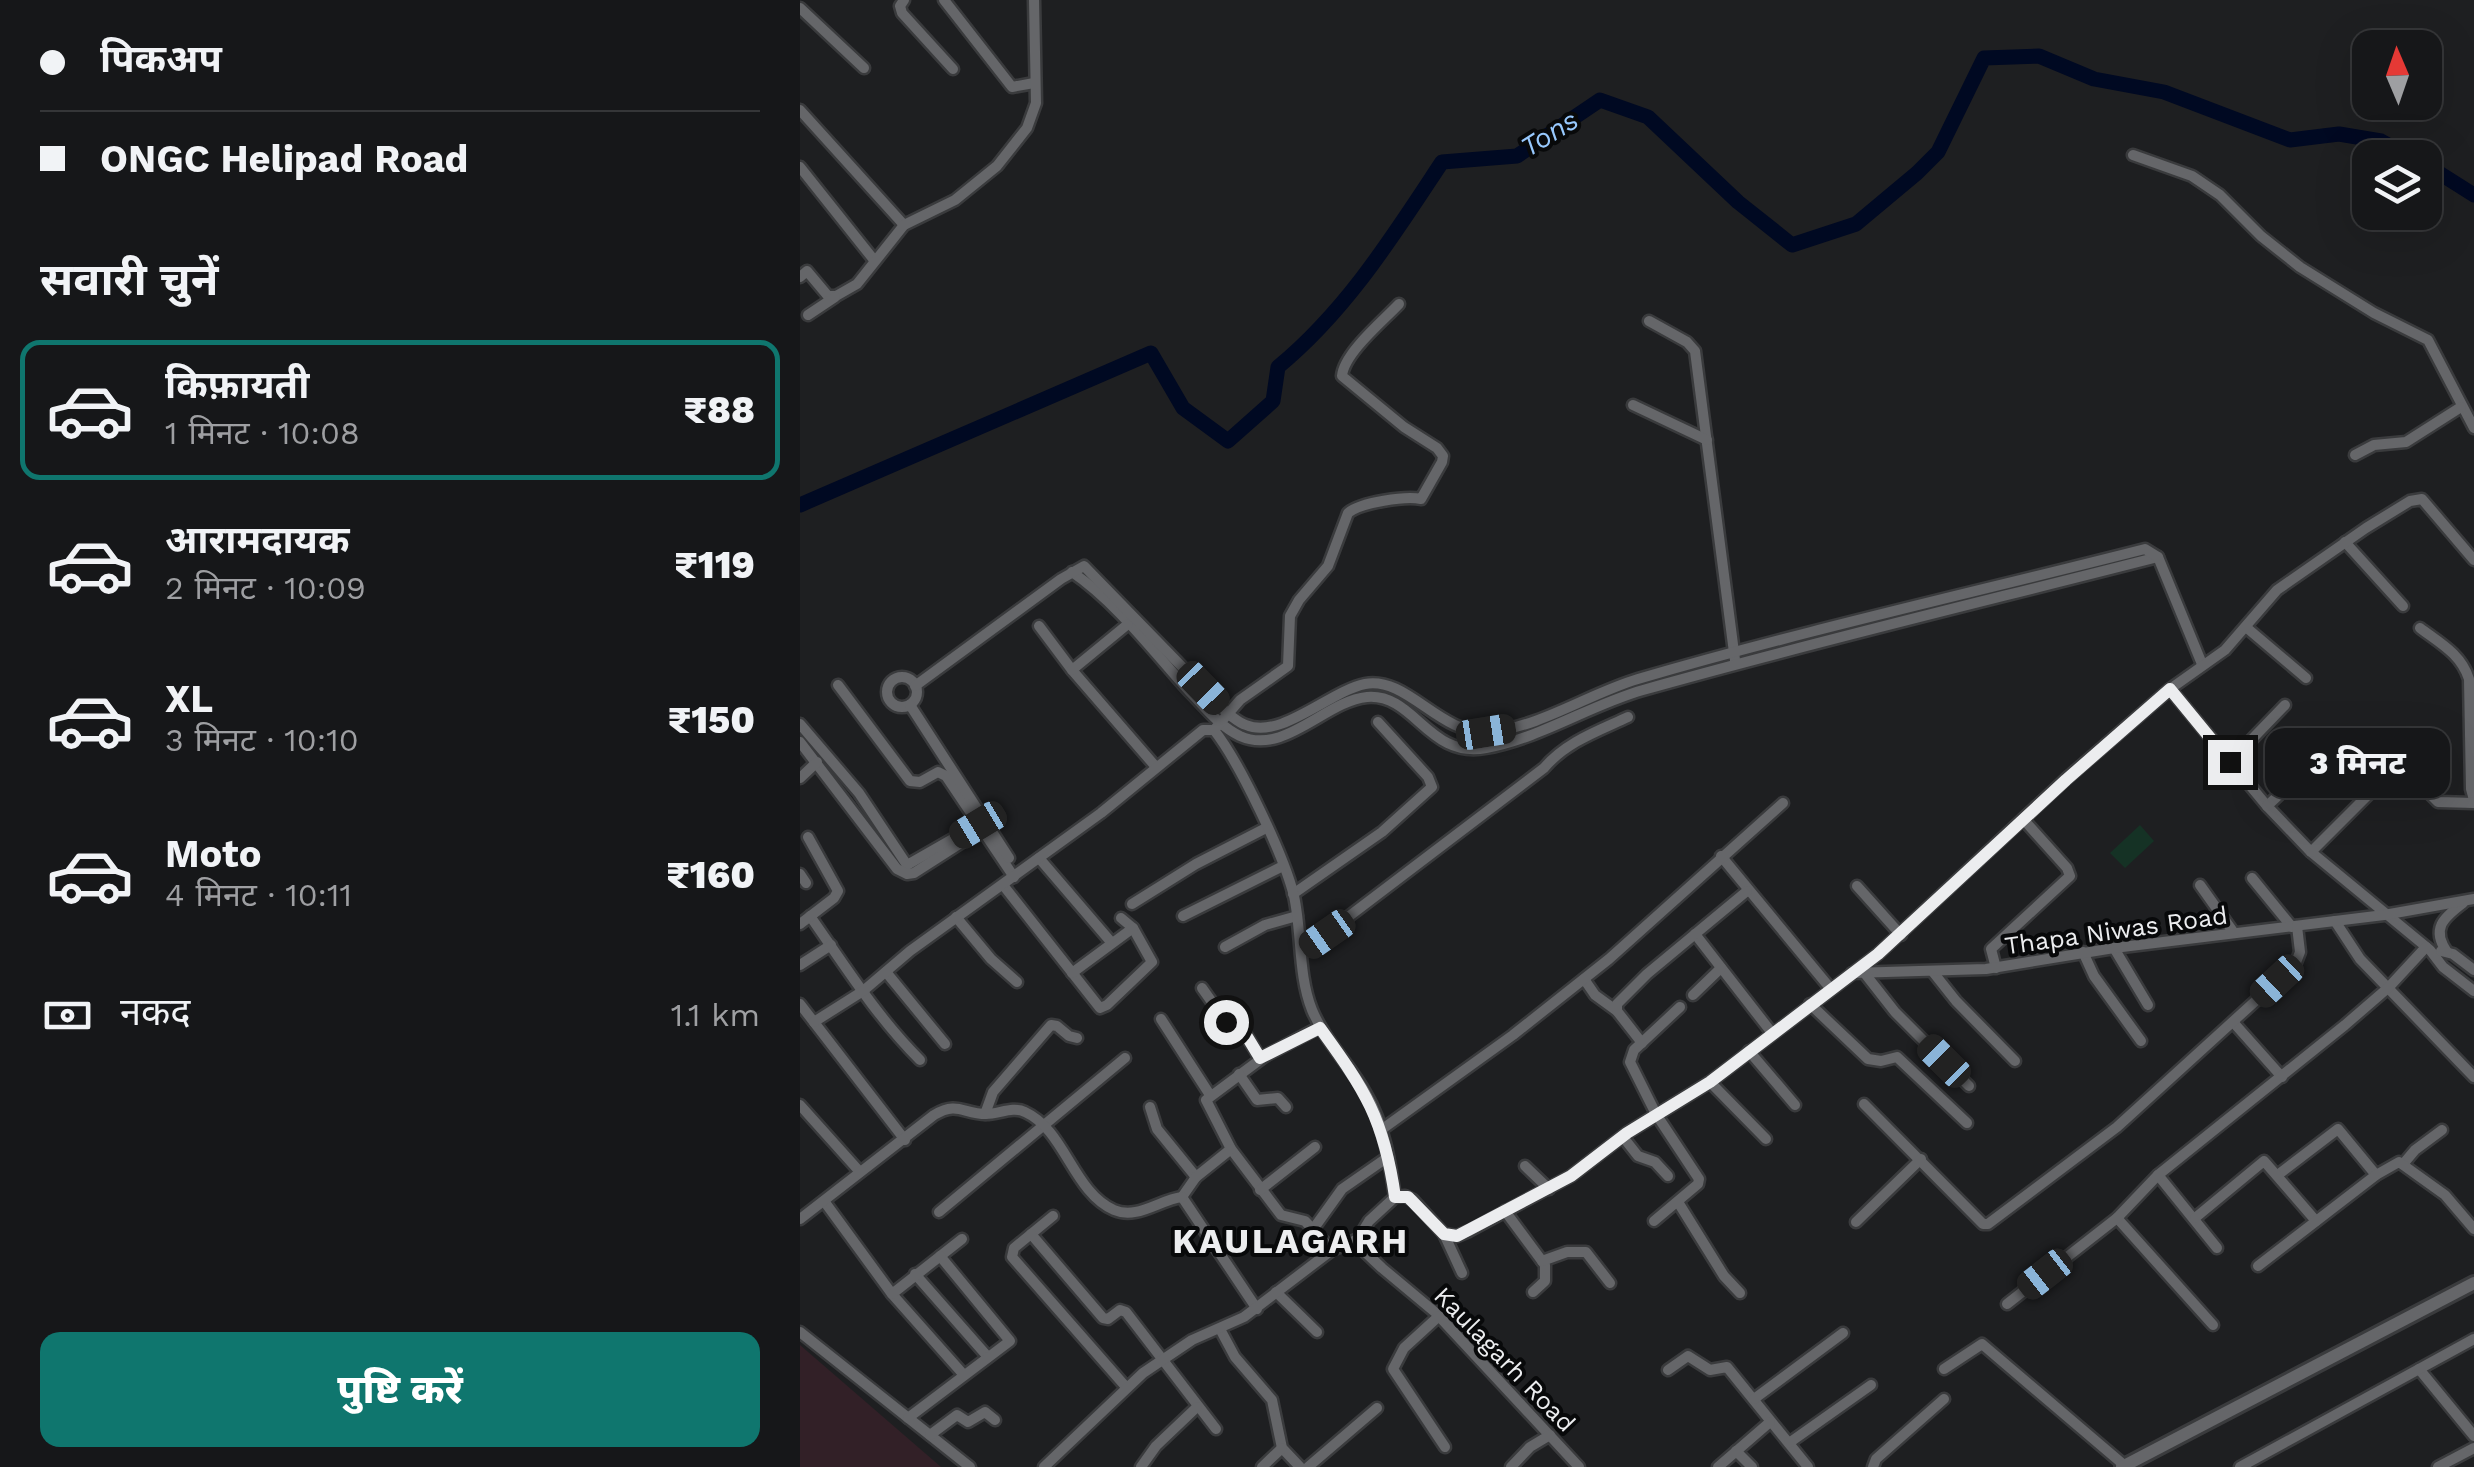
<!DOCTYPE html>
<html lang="hi">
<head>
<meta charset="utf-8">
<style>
  body { margin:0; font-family:"Work Sans","Noto Sans Devanagari",sans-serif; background:#232426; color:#f1f3f6; height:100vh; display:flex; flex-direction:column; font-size:38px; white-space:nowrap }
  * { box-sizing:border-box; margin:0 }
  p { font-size:32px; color:#9e9fa2 }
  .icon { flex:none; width:55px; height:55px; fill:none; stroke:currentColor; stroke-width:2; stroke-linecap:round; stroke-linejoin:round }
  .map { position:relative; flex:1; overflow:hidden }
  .details { display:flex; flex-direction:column; background:#161719; width:800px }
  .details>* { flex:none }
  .banner { display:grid; align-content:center; height:220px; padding:0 40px; background:#161719 }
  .needle { width:65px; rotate:358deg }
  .tools { position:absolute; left:1552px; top:30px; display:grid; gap:20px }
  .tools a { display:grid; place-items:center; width:90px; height:90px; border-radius:20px; background:#161719; box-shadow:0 10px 40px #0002,0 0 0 2px #353638; font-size:50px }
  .end { position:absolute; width:45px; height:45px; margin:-22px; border:12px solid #ecedef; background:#111; box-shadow:0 0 0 5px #111 }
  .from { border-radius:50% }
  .bubble { position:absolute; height:70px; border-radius:20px; background:#161719; box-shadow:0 10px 40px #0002,0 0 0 2px #353638; font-size:32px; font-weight:800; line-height:70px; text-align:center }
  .car { position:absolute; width:30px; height:60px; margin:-30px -15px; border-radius:12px; box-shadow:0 0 8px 2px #0007; background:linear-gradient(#222 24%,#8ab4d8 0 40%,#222 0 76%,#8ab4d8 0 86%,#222 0) }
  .banner b { display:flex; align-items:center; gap:35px; height:95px; font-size:38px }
  .banner b+b { border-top:2px solid #353638 }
  .banner i { width:25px; height:25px; background:#f1f3f6 }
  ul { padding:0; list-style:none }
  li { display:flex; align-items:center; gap:30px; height:140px; margin:0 20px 15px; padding:0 20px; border:5px solid transparent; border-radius:20px }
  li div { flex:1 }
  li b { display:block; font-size:38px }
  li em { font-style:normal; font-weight:800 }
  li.on { border-color:#0f766e }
  li>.icon { width:90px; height:90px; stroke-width:1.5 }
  h2 { padding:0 40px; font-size:45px; line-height:120px }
  .pay { display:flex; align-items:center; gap:25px; height:110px; padding:0 40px; font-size:38px }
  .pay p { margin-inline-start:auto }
  .action { display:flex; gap:20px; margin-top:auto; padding:20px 40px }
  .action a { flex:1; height:115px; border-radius:20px; background:#0f766e; color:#fff; font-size:40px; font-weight:800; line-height:115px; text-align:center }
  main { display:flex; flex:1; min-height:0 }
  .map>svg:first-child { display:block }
  .education { fill:#322027 }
  .green { fill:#153225 }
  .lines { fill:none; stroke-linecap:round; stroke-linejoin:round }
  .river { stroke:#000922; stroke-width:15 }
  .minor-casing { stroke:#3a3b3d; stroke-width:15 }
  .tertiary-casing { stroke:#3a3b3d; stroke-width:18 }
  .minor { stroke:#656669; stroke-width:10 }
  .tertiary { stroke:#656669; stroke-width:12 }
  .route { stroke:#ecedef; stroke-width:12 }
  .labels { text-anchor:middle; stroke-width:8; stroke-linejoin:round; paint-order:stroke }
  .street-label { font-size:25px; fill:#ecedef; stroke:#08090a }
  .water-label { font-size:28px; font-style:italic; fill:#97c8fd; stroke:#08090a }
  .district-label { font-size:35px; font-weight:bold; letter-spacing:2.5px; fill:#ecedef; stroke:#08090a }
</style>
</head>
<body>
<main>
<section class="details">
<div class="banner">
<b><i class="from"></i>पिकअप</b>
<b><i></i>ONGC Helipad Road</b>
</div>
<h2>सवारी चुनें</h2>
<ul>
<li class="on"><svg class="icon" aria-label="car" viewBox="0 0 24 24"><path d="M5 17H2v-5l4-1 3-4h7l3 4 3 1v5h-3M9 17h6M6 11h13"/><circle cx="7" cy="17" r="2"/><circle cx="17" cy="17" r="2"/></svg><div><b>किफ़ायती</b><p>1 मिनट · 10:08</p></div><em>₹88</em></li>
<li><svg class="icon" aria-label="car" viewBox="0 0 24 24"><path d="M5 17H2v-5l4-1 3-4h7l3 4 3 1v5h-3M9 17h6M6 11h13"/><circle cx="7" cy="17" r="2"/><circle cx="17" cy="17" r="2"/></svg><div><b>आरामदायक</b><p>2 मिनट · 10:09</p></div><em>₹119</em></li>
<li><svg class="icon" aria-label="car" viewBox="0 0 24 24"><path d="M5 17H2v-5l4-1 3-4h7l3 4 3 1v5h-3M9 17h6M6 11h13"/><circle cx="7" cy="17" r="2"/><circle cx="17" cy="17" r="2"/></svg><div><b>XL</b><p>3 मिनट · 10:10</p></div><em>₹150</em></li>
<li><svg class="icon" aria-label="car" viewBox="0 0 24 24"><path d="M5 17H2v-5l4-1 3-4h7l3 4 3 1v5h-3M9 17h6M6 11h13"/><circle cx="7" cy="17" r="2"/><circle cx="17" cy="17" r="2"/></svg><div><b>Moto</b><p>4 मिनट · 10:11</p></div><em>₹160</em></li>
</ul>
<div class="pay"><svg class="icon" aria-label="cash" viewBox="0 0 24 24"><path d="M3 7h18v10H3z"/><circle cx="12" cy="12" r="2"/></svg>नकद<p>1.1 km</p></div>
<div class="action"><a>पुष्टि करें</a></div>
</section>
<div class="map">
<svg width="1674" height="1467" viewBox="0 0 1674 1467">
  <rect width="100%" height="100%" fill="#1e1f21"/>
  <!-- education -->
  <polygon class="education" points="0,1345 141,1467 0,1467"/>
  <!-- green -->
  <polygon class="green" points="1340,825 1354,841 1325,868 1310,853"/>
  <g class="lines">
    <!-- river -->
    <g class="river">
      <polyline points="1625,164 1674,195"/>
      <path d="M0 505 351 353 383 408 428 441 473 401 478 367C547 310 593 236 642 162L717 156 800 100 848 117 938 202 992 245 1056 224 1117 173 1138 152 1184 58 1239 56 1294 79 1364 92 1490 140 1539 134 1581 141 1612 158"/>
    </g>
    <!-- minor casing -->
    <g class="minor-casing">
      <g id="minor">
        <polyline points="104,0 100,6 102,13 153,69"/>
        <polyline points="144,0 212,87 234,83"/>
        <polyline points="0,8 64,68"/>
        <polyline points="0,110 104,225"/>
        <polyline points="1333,155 1392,176 1420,195 1461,236 1500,267 1574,313 1628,340 1674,428"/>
        <polyline points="0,167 74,260"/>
        <polyline points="0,277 7,271 28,296 36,296 57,284 104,225 155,200 197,166 227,128 236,103 234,0"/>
        <polyline points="8,315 35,297"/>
        <polyline points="849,321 887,342 895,351 935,660"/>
        <polyline points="833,405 907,440"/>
        <polyline points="1555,455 1574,445 1606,442 1661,407"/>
        <polyline points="1545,542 1603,606"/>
        <path d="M272 572C317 603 353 651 389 691 405 707 419 726 440 736 485 756 525 701 567 697 615 693 628 759 686 748 741 738 790 705 843 690 1013 642 1186 601 1358 557"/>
        <polyline points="239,626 272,670 356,767"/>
        <polyline points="1447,628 1506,678"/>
        <path d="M1620 628C1640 643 1661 654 1669 679L1671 789 1674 800"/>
        <polyline points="272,670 328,624"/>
        <circle cx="102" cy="692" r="15"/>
        <polyline points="38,685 110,781 120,782 138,772 146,776 214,877"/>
        <path d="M115 686 261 579 284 566 427 713C433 717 439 723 446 725 481 740 530 691 565 684 608 676 640 736 689 732 741 727 788 694 838 679 1006 630 1176 592 1345 549L1358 557 1402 664"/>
        <polyline points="1370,689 1467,806 1511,852 1630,950 1643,967 1674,991"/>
        <polyline points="110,705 209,858"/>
        <polyline points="0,724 59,793 107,865 177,825"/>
        <polyline points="0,742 97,869 107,874 114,873 167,839"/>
        <polyline points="1430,762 1485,705"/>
        <polyline points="0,778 17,762"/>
        <polyline points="1615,779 1638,802 1674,803"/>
        <polyline points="1467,806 1528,749"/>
        <polyline points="1511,852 1583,780"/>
        <polyline points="921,856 1030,988"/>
        <polyline points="239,858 311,942"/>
        <polyline points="0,874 6,883"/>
        <polyline points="1452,878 1492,927"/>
        <polyline points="203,885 300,1008 307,1005 352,962 333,928 321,918"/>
        <polyline points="1400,885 1434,933"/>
        <polyline points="1057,886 1101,935"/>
        <polyline points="493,894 582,832 632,787 628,777 578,722"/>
        <polyline points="332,904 396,864 466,828"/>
        <path d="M10 916C45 966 77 1017 120 1060"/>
        <polyline points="383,916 483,866"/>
        <polyline points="156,917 191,959 217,982"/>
        <polyline points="1535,921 1560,959 1674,1077"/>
        <polyline points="0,924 34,898 38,891 8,837"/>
        <polyline points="895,934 972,1033"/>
        <polyline points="425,947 465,925 497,916"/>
        <polyline points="1314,948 1348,1005"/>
        <polyline points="1641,951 1653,954 1674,970"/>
        <path d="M502 952 744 768C766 742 798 731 828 717"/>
        <polyline points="1283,952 1294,976 1341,1041"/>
        <path d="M1647 952C1631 929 1643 918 1663 903"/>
        <polyline points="0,965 31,945"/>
        <polyline points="1196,968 1191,949 1270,876 1267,868 1223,819"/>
        <polyline points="86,972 145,1044"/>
        <polyline points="1133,972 1156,1001 1215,1061"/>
        <polyline points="272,973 333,928"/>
        <polyline points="1052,973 1186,969 1314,948 1584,915 1674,899"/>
        <polyline points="1066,975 1095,1012 1169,1086"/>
        <polyline points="784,979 795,995 817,1011"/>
        <polyline points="402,988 426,1022 440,1025 460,1058"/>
        <polyline points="893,995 921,968"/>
        <polyline points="0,1004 105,1140"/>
        <polyline points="1010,1004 1068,1059 1081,1061 1097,1057 1167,1123"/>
        <polyline points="361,1019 410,1095"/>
        <polyline points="14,1022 63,991 110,951 301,813 403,730 414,730"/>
        <polyline points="1433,1022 1482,1077"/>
        <polyline points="520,1027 465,1056 406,1100 431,1149 481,1215 505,1221 532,1250"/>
        <polyline points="842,1043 817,1011 817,1004 847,974 947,891"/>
        <polyline points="949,1051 995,1105"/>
        <polyline points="439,1074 457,1100 478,1098 486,1107"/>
        <polyline points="910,1082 966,1139"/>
        <polyline points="1064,1104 1183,1224 1188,1224 1317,1127 1495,965 1500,952 1497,926"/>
        <polyline points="0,1105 60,1172"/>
        <polyline points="350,1107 357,1129 396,1177"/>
        <polyline points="185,1114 193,1092 251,1025 257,1026 269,1036 277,1038"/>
        <polyline points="581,1130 713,1035 809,959 983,803"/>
        <polyline points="823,1137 838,1156 855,1162 868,1176"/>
        <polyline points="1604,1163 1615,1150 1642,1130"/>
        <polyline points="725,1166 749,1189"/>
        <polyline points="1479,1174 1538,1129 1576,1175"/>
        <polyline points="1358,1175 1417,1248"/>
        <polyline points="460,1190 515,1147"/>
        <polyline points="382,1197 457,1309"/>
        <polyline points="382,1197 396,1177 431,1149"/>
        <path d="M595 1197C590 1163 584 1124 566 1094 550 1065 525 1041 512 1010 498 975 502 933 494 896 484 856 440 763 414 730L440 700 488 666 490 616 499 600 528 566 548 513C561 502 606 496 621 499L642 462 643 456 637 448 604 427 542 376C544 353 583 321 599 304"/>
        <polyline points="24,1201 92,1294 163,1374"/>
        <polyline points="878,1202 924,1276 940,1293"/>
        <polyline points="705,1211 745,1265 745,1281 733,1292"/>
        <polyline points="139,1212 325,1058"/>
        <polyline points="253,1216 214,1248 212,1257 326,1387"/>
        <polyline points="1317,1218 1413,1325"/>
        <polyline points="1395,1218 1464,1161 1516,1221"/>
        <path d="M0 1219 134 1115C158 1101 163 1114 186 1114 199 1114 213 1106 225 1112 265 1130 273 1192 314 1210 337 1220 359 1200 382 1197"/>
        <polyline points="854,1221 898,1184 899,1179 856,1114 830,1062 834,1050 880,1007"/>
        <polyline points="1056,1222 1121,1159"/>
        <polyline points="514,1228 542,1189 588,1157"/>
        <polyline points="231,1234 303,1318 308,1319 320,1310 326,1312 416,1429"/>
        <polyline points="644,1234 657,1236 669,1231 771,1176 827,1133 910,1082 1078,954 1266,779 1370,689 1425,650 1477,590 1566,528 1610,501 1622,499 1674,560"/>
        <polyline points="558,1239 564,1251 582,1268 636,1313 779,1467"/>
        <polyline points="742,1261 767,1252 786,1252 810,1283"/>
        <polyline points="1458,1266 1576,1175 1599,1162 1645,1195 1674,1229"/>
        <polyline points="115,1274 188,1357"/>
        <polyline points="476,1292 517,1332"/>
        <polyline points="92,1294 162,1239"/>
        <polyline points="1207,1304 1317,1218 1358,1175 1545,1025 1589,987 1626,947"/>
        <polyline points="639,1316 604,1348 593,1369 645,1447"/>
        <polyline points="420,1329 435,1357 472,1400 482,1448 500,1467"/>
        <polyline points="0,1332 170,1467"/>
        <polyline points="1144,1369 1182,1344 1324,1465"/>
        <polyline points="1619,1369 1674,1436"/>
        <polyline points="868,1370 888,1356 910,1370 927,1367 1008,1467"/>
        <polyline points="954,1399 1043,1333"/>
        <polyline points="108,1418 210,1341 140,1256"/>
        <polyline points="130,1435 157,1415 168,1422 185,1412 195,1420"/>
        <polyline points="989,1443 1071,1385"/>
        <polyline points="936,1451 952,1467"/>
        <polyline points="244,1467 343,1373 392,1340 444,1317 532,1250 558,1239 569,1221 595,1197 605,1196 613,1200 644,1234 662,1273"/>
        <polyline points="341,1467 356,1446 397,1407"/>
        <polyline points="462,1467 482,1448"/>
        <polyline points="508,1467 577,1408"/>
        <polyline points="711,1467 730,1447 750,1435"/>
        <polyline points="918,1467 970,1422"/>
        <polyline points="1073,1467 1076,1459 1144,1399"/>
        <polyline points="1440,1467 1674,1339"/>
        <polyline points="1638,1467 1674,1448"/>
      </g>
    </g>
    <!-- tertiary casing -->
    <g class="tertiary-casing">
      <polyline id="tertiary" points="1322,1467 1674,1283"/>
    </g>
    <!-- minor -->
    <use href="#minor" class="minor"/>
    <!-- tertiary -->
    <use href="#tertiary" class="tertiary"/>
  </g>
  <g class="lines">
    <!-- route -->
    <path class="route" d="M426 1022 440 1025 460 1058 520 1028C565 1090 584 1119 595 1197H608L644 1234 657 1236 771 1176 827 1133 910 1082 1078 954 1266 780 1370 689 1430 762"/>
  </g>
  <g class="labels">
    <!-- street labels -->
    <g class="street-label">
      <text transform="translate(1316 930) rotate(-8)" y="9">Thapa Niwas Road</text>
      <text transform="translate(705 1359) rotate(46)" y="9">Kaulagarh Road</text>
    </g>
    <!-- water labels -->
    <g class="water-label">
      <text transform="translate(749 133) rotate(-32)" y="10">Tons</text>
    </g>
    <!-- district labels -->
    <g class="district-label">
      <text x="491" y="1253">KAULAGARH</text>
    </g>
  </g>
</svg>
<div class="tools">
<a><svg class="needle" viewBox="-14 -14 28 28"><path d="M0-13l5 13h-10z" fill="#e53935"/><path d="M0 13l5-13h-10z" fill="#9e9fa2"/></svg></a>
<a><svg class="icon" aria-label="layers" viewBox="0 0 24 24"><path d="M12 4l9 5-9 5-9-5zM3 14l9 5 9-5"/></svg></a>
</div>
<i class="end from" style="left:426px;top:1022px"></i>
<i class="end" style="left:1430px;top:762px"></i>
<div class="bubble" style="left:1465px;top:728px;width:185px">3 मिनट</div>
<i class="car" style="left:403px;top:688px;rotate:136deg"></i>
<i class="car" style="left:686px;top:732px;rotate:81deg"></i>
<i class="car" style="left:178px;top:825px;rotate:239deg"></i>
<i class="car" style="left:527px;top:934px;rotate:235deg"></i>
<i class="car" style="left:1477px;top:981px;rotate:227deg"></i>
<i class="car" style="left:1144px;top:1061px;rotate:315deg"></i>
<i class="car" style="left:1245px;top:1274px;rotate:232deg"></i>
</div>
</main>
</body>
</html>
